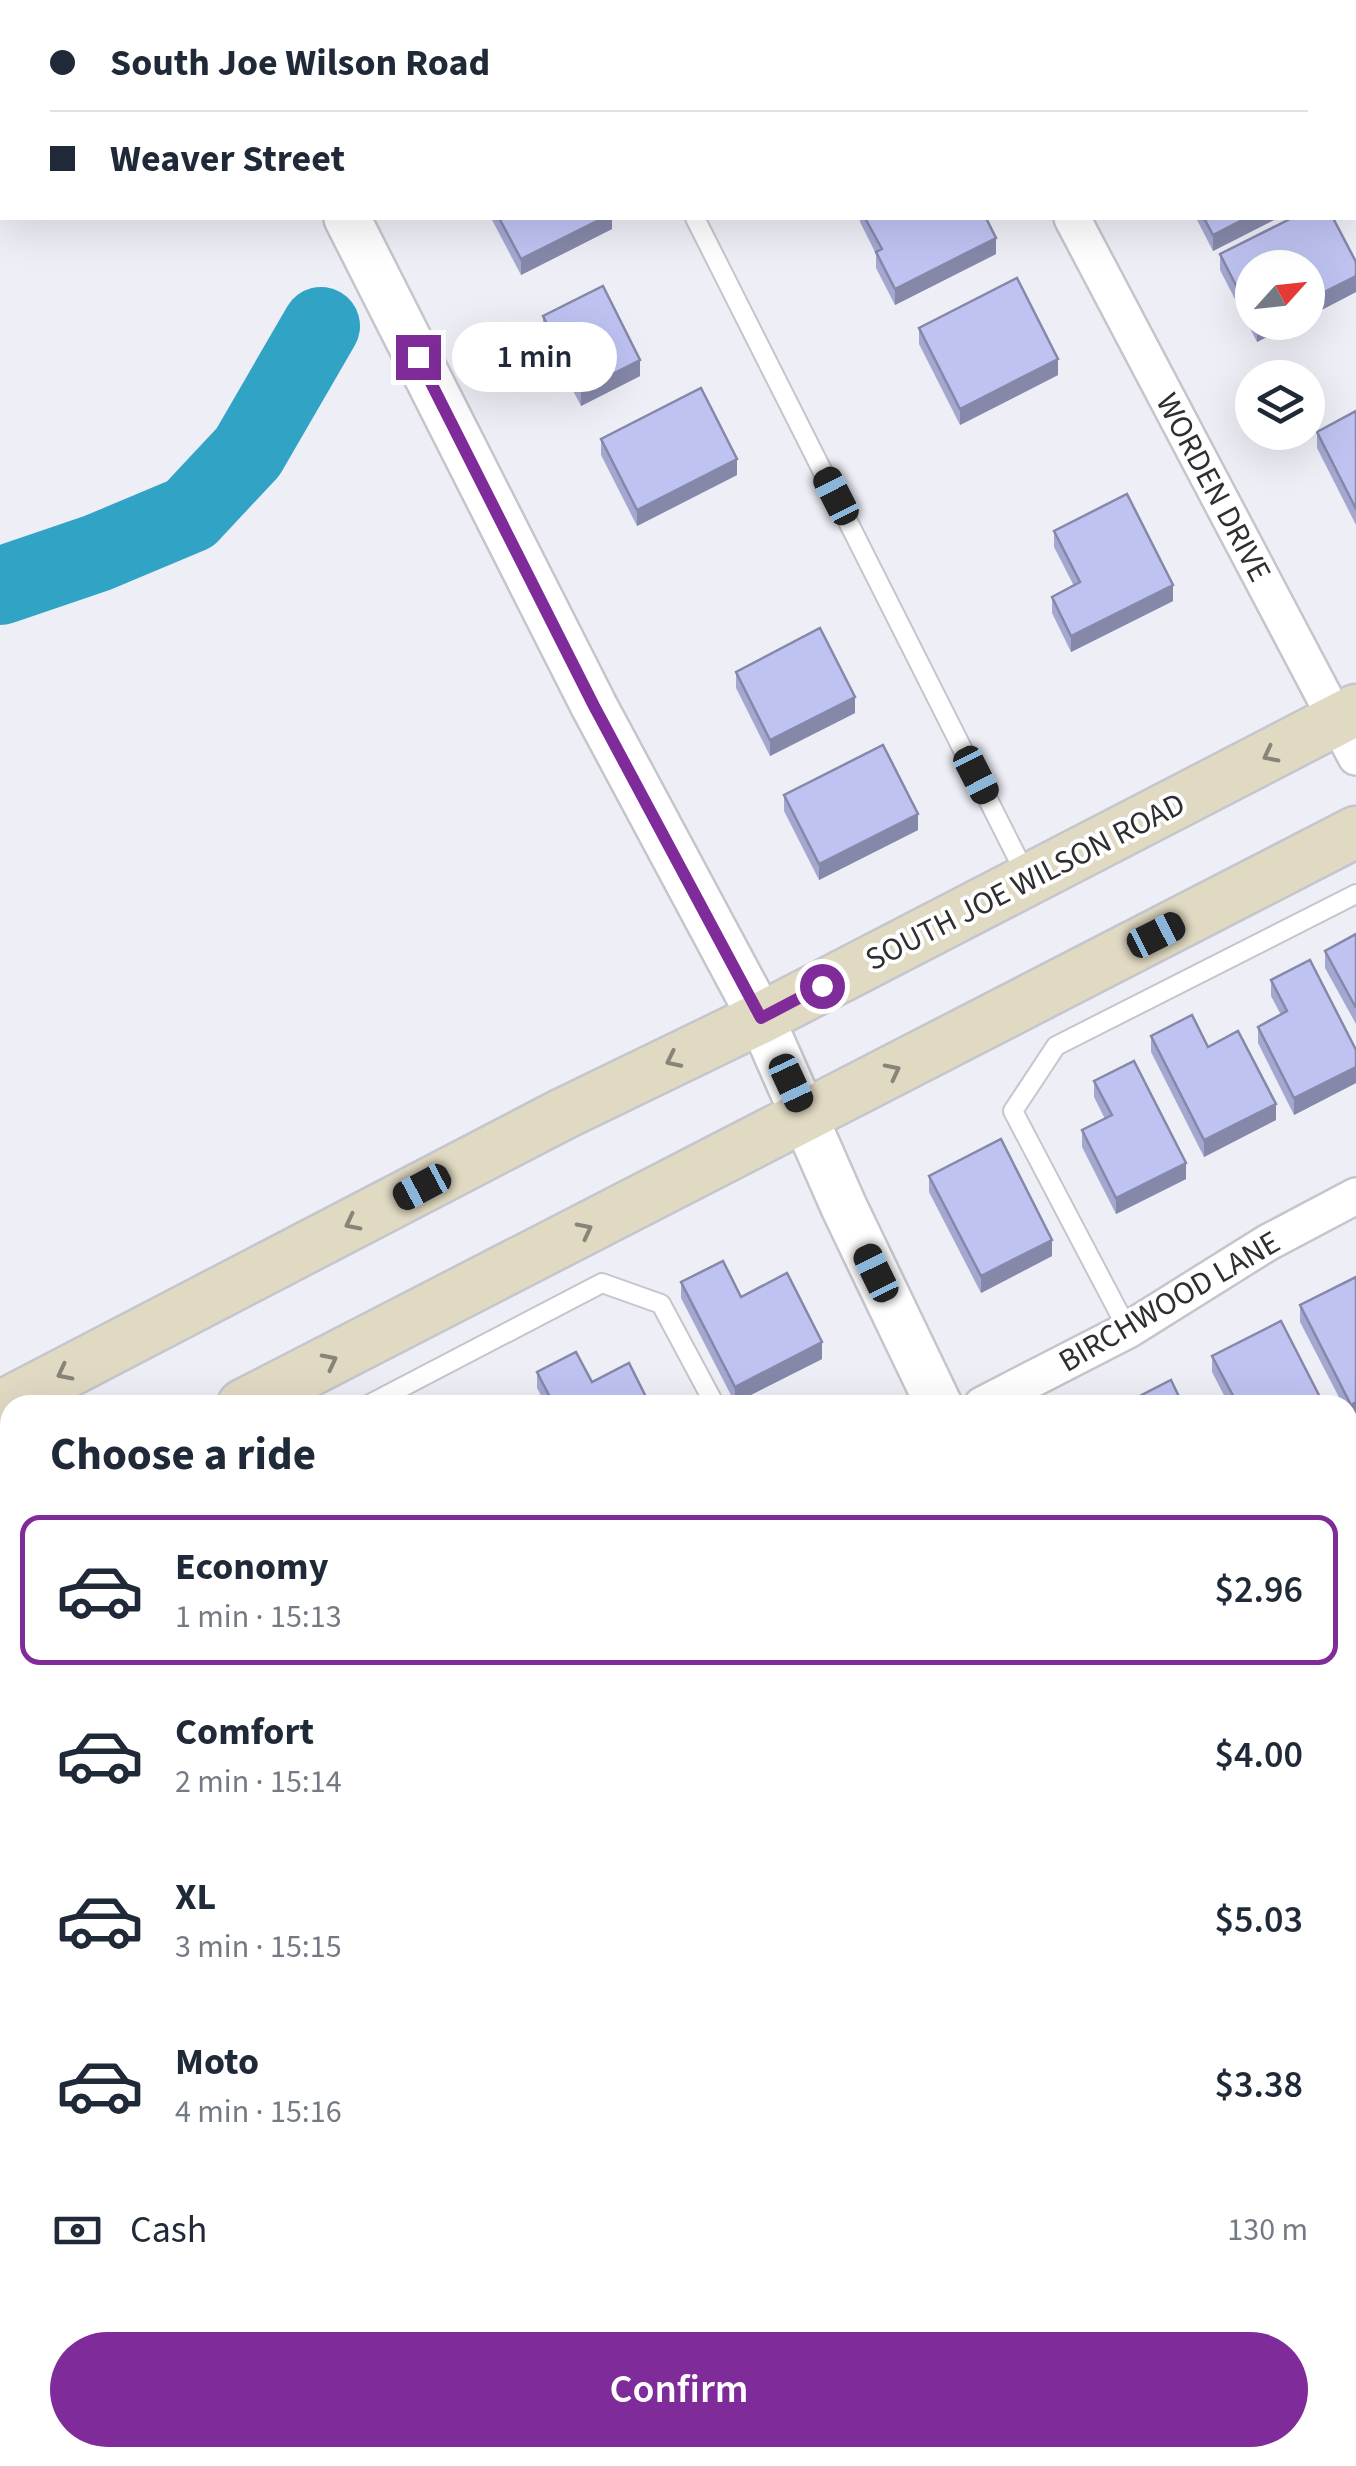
<!DOCTYPE html>
<html lang="en">
<head>
<meta charset="utf-8">
<style>
  body { margin:0; font-family:"Source Sans 3",sans-serif; background:#f6f6f7; color:#1f2937; height:100vh; display:flex; flex-direction:column; font-size:38px; white-space:nowrap }
  * { box-sizing:border-box; margin:0 }
  p { font-size:32px; color:#747a83 }
  .icon { flex:none; width:55px; height:55px; fill:none; stroke:currentColor; stroke-width:2; stroke-linecap:round; stroke-linejoin:round }
  .map { position:relative; flex:1; overflow:hidden }
  .side { position:absolute; left:0px; top:1395px; width:1358px; height:1072px; display:flex; flex-direction:column; background:#fff; border-radius:30px 30px 0 0; box-shadow:0 10px 40px #0002 }
  .side>* { flex:none }
  .hud { position:absolute; left:0px; top:0px; width:1358px; height:220px; box-shadow:0 10px 40px #0002; display:grid; align-content:center; height:220px; padding:0 50px; background:#fff }
  .needle { width:65px; rotate:63deg }
  .buttons { position:absolute; left:1235px; top:250px; display:grid; gap:20px }
  .buttons a { display:grid; place-items:center; width:90px; height:90px; border-radius:50%; background:#fff; box-shadow:0 10px 40px #0002; font-size:50px }
  .end { position:absolute; width:45px; height:45px; margin:-22px; border:12px solid #7f2c9a; background:#fff; box-shadow:0 0 0 5px #fff }
  .from { border-radius:50% }
  .bubble { position:absolute; height:70px; border-radius:35px; background:#fff; box-shadow:0 10px 40px #0002; font-size:32px; font-weight:600; line-height:70px; text-align:center }
  .car { position:absolute; width:30px; height:60px; margin:-30px -15px; border-radius:12px; box-shadow:0 0 8px 2px #0007; background:linear-gradient(#222 24%,#8ab4d8 0 40%,#222 0 76%,#8ab4d8 0 86%,#222 0) }
  .hud b { display:flex; align-items:center; gap:35px; height:95px; font-size:38px }
  .hud b+b { border-top:2px solid #e0e1e3 }
  .hud i { width:25px; height:25px; background:#1f2937 }
  ul { padding:0; list-style:none }
  li { display:flex; align-items:center; gap:30px; height:150px; margin:0 20px 15px; padding:0 30px; border:5px solid transparent; border-radius:20px }
  li div { flex:1 }
  li b { display:block; font-size:38px }
  li em { font-style:normal; font-weight:600 }
  li.on { border-color:#7f2c9a }
  li>.icon { width:90px; height:90px; stroke-width:1.5 }
  h2 { padding:0 50px; font-size:45px; line-height:120px }
  .pay { display:flex; align-items:center; gap:25px; height:110px; padding:0 50px; font-size:38px }
  .pay p { margin-inline-start:auto }
  .action { display:flex; gap:20px; margin-top:auto; padding:20px 50px }
  .action a { flex:1; height:115px; border-radius:60px; background:#7f2c9a; color:#fff; font-size:40px; font-weight:600; line-height:115px; text-align:center }
  .map>svg:first-child { display:block }
  .lines { fill:none; stroke-linecap:round; stroke-linejoin:round }
  .river { stroke:#31a4c6; stroke-width:78 }
  .service-casing { stroke:#c5c6cd; stroke-width:22 }
  .minor-casing { stroke:#c5c6cd; stroke-width:40 }
  .tertiary-casing { stroke:#c5c6cd; stroke-width:50 }
  .secondary-casing { stroke:#c5c6cd; stroke-width:55 }
  .service { stroke:#fff; stroke-width:18 }
  .minor { stroke:#fff; stroke-width:35 }
  .tertiary { stroke:#fff; stroke-width:45 }
  .secondary { stroke:#e1dac3; stroke-width:50 }
  .wall { fill:#a4a8d0 }
  .shaded-wall { fill:#8688a9 }
  .building { fill:#bfc3f2; stroke:#8688a9; stroke-width:2.5 }
  .oneway { stroke:#88847a }
  .route { stroke:#7f2c9a; stroke-width:12 }
  .labels { text-anchor:middle; stroke-width:8; stroke-linejoin:round; paint-order:stroke }
  .street-label { font-size:32px; fill:#2f2f32; stroke:#fff }
</style>
</head>
<body>
<div class="map">
<svg width="1356" height="2466" viewBox="0 0 1356 2466">
  <rect width="100%" height="100%" fill="#edeef6"/>
  <g class="lines">
    <!-- river -->
    <polyline class="river" points="0,586 97,553 190,514 248,452 321,326"/>
    <!-- service casing -->
    <g class="service-casing">
      <g id="service">
        <polyline points="585,0 586,2"/>
        <polyline points="1262,0 1264,2"/>
        <polyline points="1355,179 1356,181"/>
        <polyline points="695,218 1026,875"/>
        <polyline points="1128,1330 1013,1111 1056,1046 1356,894"/>
        <polyline points="368,1405 602,1283 661,1304 715,1405"/>
        <polyline points="1348,1540 1356,1534"/>
        <polyline points="0,1597 10,1592"/>
        <polyline points="0,2058 10,2078"/>
        <polyline points="1348,2168 1356,2163"/>
        <polyline points="207,2458 211,2466"/>
        <polyline points="746,2466 763,2458"/>
      </g>
    </g>
    <!-- minor casing -->
    <g class="minor-casing">
      <g id="minor">
        <polyline points="957,0 958,2"/>
        <polyline points="1072,218 1356,757"/>
        <polyline points="982,1405 1128,1330 1267,1243 1356,1196"/>
        <polyline points="1348,1840 1356,1835"/>
        <polyline points="510,2458 515,2466"/>
      </g>
    </g>
    <!-- tertiary casing -->
    <g class="tertiary-casing">
      <g id="tertiary">
        <polyline points="237,0 238,2"/>
        <polyline points="347,218 594,706 761,1018 844,1207 939,1405"/>
        <polyline points="1348,1796 1356,1806"/>
      </g>
    </g>
    <!-- secondary casing -->
    <g class="secondary-casing">
      <g id="secondary">
        <polyline points="243,1405 1356,832"/>
        <polyline points="0,1407 563,1114 761,1018 1356,710"/>
        <polyline points="0,1529 10,1524"/>
      </g>
    </g>
    <!-- service -->
    <use href="#service" class="service"/>
    <!-- minor -->
    <use href="#minor" class="minor"/>
    <!-- tertiary -->
    <use href="#tertiary" class="tertiary"/>
    <!-- secondary -->
    <use href="#secondary" class="secondary"/>
  </g>
  <!-- wall -->
  <g class="wall">
    <polygon points="0,0 2,2 2,70 0,66"/>
    <polygon points="491,218 612,218 612,229 521,275"/>
    <polygon points="860,218 986,218 996,254 895,305 876,268 876,254 860,222"/>
    <polygon points="1196,218 1278,218 1213,251"/>
    <polygon points="1220,254 1356,262 1356,292 1308,317 1252,268 1252,322 1296,322 1257,342 1220,270"/>
    <polygon points="543,316 640,376 581,406 543,333"/>
    <polygon points="919,328 1058,375 960,425 919,344"/>
    <polygon points="1356,411 1356,525 1317,448 1317,432"/>
    <polygon points="601,439 737,475 637,526 601,455"/>
    <polygon points="1054,531 1173,601 1071,652 1052,613 1052,597 1074,586 1054,547"/>
    <polygon points="736,672 855,713 770,756 736,688"/>
    <polygon points="784,795 918,830 819,880 784,811"/>
    <polygon points="1356,934 1356,1024 1325,968 1325,951"/>
    <polygon points="1271,980 1356,1050 1356,1083 1294,1115 1258,1043 1258,1027 1281,1015 1271,996"/>
    <polygon points="1151,1036 1208,1047 1276,1120 1204,1157 1151,1052"/>
    <polygon points="1094,1081 1186,1179 1116,1214 1082,1147 1082,1130 1105,1119 1094,1097"/>
    <polygon points="929,1176 1052,1256 981,1293 929,1192"/>
    <polygon points="1356,1277 1356,1418 1351,1421 1348,1415 1348,1405 1343,1405 1300,1322 1300,1305"/>
    <polygon points="681,1282 741,1297 822,1359 735,1403 681,1298"/>
    <polygon points="1212,1356 1324,1405 1229,1405 1212,1372"/>
    <polygon points="537,1372 592,1382 650,1405 546,1405 537,1388"/>
    <polygon points="1356,1612 1356,1699 1348,1682 1348,1616"/>
    <polygon points="10,1678 10,1741 0,1736 0,1692"/>
    <polygon points="10,1761 10,1785 7,1783 7,1767"/>
    <polygon points="960,2458 1015,2458 1019,2466 965,2466"/>
    <polygon points="1028,2458 1129,2458 1130,2466 1032,2466"/>
  </g>
  <!-- shaded-wall -->
  <g class="shaded-wall">
    <polygon points="421,0 453,0 448,2 416,2"/>
    <polygon points="841,0 868,0 868,2 836,2"/>
    <polygon points="1165,0 1192,0 1192,2 1160,2"/>
    <polygon points="603,218 612,218 612,229 521,275 521,259"/>
    <polygon points="1246,218 1278,218 1213,251 1213,235"/>
    <polygon points="996,238 996,254 895,305 895,289"/>
    <polygon points="1356,276 1356,292 1308,317 1308,300"/>
    <polygon points="1264,322 1296,322 1257,342 1257,326"/>
    <polygon points="1058,359 1058,375 960,425 960,409"/>
    <polygon points="640,360 640,376 581,406 581,390"/>
    <polygon points="737,459 737,475 637,526 637,510"/>
    <polygon points="1173,585 1173,601 1071,652 1071,636"/>
    <polygon points="855,697 855,713 770,756 770,740"/>
    <polygon points="918,814 918,830 819,880 819,864"/>
    <polygon points="1356,1067 1356,1083 1294,1115 1294,1098"/>
    <polygon points="1276,1104 1276,1120 1204,1157 1204,1140"/>
    <polygon points="1186,1163 1186,1179 1116,1214 1116,1198"/>
    <polygon points="1052,1240 1052,1256 981,1293 981,1276"/>
    <polygon points="822,1342 822,1359 735,1403 735,1387"/>
    <polygon points="1356,1402 1356,1418 1351,1421 1351,1405"/>
    <polygon points="1356,2057 1356,2074 1348,2078 1348,2062"/>
    <polygon points="1356,2338 1356,2354 1348,2359 1348,2343"/>
    <polygon points="383,2458 388,2458 388,2466 366,2466"/>
  </g>
  <!-- building -->
  <g class="building">
    <polygon points="0,0 140,0 141,2 2,2 2,54 0,50"/>
    <polygon points="379,0 421,0 416,2 380,2"/>
    <polygon points="782,0 841,0 836,2 783,2"/>
    <polygon points="1093,0 1165,0 1160,2 1095,2"/>
    <polygon points="499,218 603,218 521,259"/>
    <polygon points="865,218 986,218 996,238 895,289 876,252 882,249"/>
    <polygon points="1204,218 1246,218 1213,235"/>
    <polygon points="1292,218 1333,218 1356,262 1356,276 1308,300 1308,268 1252,268 1252,317 1220,254"/>
    <polygon points="1017,278 1058,359 960,409 919,328"/>
    <polygon points="603,286 640,360 581,390 543,316"/>
    <polygon points="701,388 737,459 637,510 601,439"/>
    <polygon points="1356,411 1356,509 1317,432"/>
    <polygon points="1127,494 1173,585 1071,636 1052,597 1080,582 1054,531"/>
    <polygon points="820,628 855,697 770,740 736,672"/>
    <polygon points="883,745 918,814 819,864 784,795"/>
    <polygon points="1356,934 1356,1008 1325,951"/>
    <polygon points="1310,960 1356,1050 1356,1067 1294,1098 1258,1027 1287,1011 1271,980"/>
    <polygon points="1192,1015 1208,1047 1238,1031 1276,1104 1204,1140 1151,1036"/>
    <polygon points="1134,1061 1186,1163 1116,1198 1082,1130 1112,1115 1094,1081"/>
    <polygon points="1001,1139 1052,1240 981,1276 929,1176"/>
    <polygon points="723,1261 741,1297 787,1273 822,1342 735,1387 681,1282"/>
    <polygon points="1356,1277 1356,1402 1351,1405 1300,1305"/>
    <polygon points="1281,1321 1324,1405 1238,1405 1212,1356"/>
    <polygon points="576,1352 592,1382 629,1363 650,1405 554,1405 537,1372"/>
    <polygon points="1171,1380 1183,1405 1122,1405"/>
    <polygon points="1356,1612 1356,1683 1348,1666 1348,1616"/>
    <polygon points="8,1677 10,1678 10,1725 0,1720 0,1692"/>
    <polygon points="1348,1960 1356,1977 1356,2057 1348,2062"/>
    <polygon points="1348,2251 1356,2268 1356,2338 1348,2343"/>
    <polygon points="287,2458 383,2458 366,2466 271,2466"/>
    <polygon points="968,2458 1015,2458 1019,2466 973,2466"/>
    <polygon points="1036,2458 1129,2458 1130,2461 1120,2466 1041,2466"/>
  </g>
  <!-- one-way arrows -->
  <defs><path id="oneway-chevron" d="M-2-3.5L2.5 0L-2 3.5" fill="none" stroke-width="1.6" stroke-linecap="round" stroke-linejoin="round" transform="scale(2.5)"/></defs>
  <g class="oneway">
    <use href="#oneway-chevron" transform="translate(1270 755) rotate(153)"/>
    <use href="#oneway-chevron" transform="translate(673 1060) rotate(154)"/>
    <use href="#oneway-chevron" transform="translate(893 1071) rotate(-27)"/>
    <use href="#oneway-chevron" transform="translate(352 1223) rotate(153)"/>
    <use href="#oneway-chevron" transform="translate(585 1230) rotate(-27)"/>
    <use href="#oneway-chevron" transform="translate(330 1361) rotate(-27)"/>
    <use href="#oneway-chevron" transform="translate(64 1373) rotate(153)"/>
  </g>
  <g class="lines">
    <!-- route -->
    <polyline class="route" points="418,357 594,706 761,1018 822,986"/>
  </g>
  <g class="labels">
    <!-- street labels -->
    <g class="street-label">
      <text transform="translate(1214 487) rotate(62)" y="11">WORDEN DRIVE</text>
      <text transform="translate(1025 881) rotate(-27)" y="11">SOUTH JOE WILSON ROAD</text>
      <text transform="translate(1169 1301) rotate(-30)" y="11">BIRCHWOOD LANE</text>
    </g>
  </g>
</svg>
<div class="buttons">
<a><svg class="needle" viewBox="-14 -14 28 28"><path d="M0-13l5 13h-10z" fill="#e53935"/><path d="M0 13l5-13h-10z" fill="#747a83"/></svg></a>
<a><svg class="icon" aria-label="layers" viewBox="0 0 24 24"><path d="M12 4l9 5-9 5-9-5zM3 14l9 5 9-5"/></svg></a>
</div>
<i class="end from" style="left:822px;top:986px"></i>
<i class="end" style="left:418px;top:357px"></i>
<div class="bubble" style="left:452px;top:322px;width:165px">1 min</div>
<i class="car" style="left:836px;top:496px;rotate:333deg"></i>
<i class="car" style="left:976px;top:775px;rotate:153deg"></i>
<i class="car" style="left:1156px;top:935px;rotate:63deg"></i>
<i class="car" style="left:791px;top:1083px;rotate:155deg"></i>
<i class="car" style="left:422px;top:1187px;rotate:242deg"></i>
<i class="car" style="left:876px;top:1273px;rotate:334deg"></i>
<div class="hud">
<b><i class="from"></i>South Joe Wilson Road</b>
<b><i></i>Weaver Street</b>
</div>
<section class="side">
<h2>Choose a ride</h2>
<ul>
<li class="on"><svg class="icon" aria-label="car" viewBox="0 0 24 24"><path d="M5 17H2v-5l4-1 3-4h7l3 4 3 1v5h-3M9 17h6M6 11h13"/><circle cx="7" cy="17" r="2"/><circle cx="17" cy="17" r="2"/></svg><div><b>Economy</b><p>1 min · 15:13</p></div><em>$2.96</em></li>
<li><svg class="icon" aria-label="car" viewBox="0 0 24 24"><path d="M5 17H2v-5l4-1 3-4h7l3 4 3 1v5h-3M9 17h6M6 11h13"/><circle cx="7" cy="17" r="2"/><circle cx="17" cy="17" r="2"/></svg><div><b>Comfort</b><p>2 min · 15:14</p></div><em>$4.00</em></li>
<li><svg class="icon" aria-label="car" viewBox="0 0 24 24"><path d="M5 17H2v-5l4-1 3-4h7l3 4 3 1v5h-3M9 17h6M6 11h13"/><circle cx="7" cy="17" r="2"/><circle cx="17" cy="17" r="2"/></svg><div><b>XL</b><p>3 min · 15:15</p></div><em>$5.03</em></li>
<li><svg class="icon" aria-label="car" viewBox="0 0 24 24"><path d="M5 17H2v-5l4-1 3-4h7l3 4 3 1v5h-3M9 17h6M6 11h13"/><circle cx="7" cy="17" r="2"/><circle cx="17" cy="17" r="2"/></svg><div><b>Moto</b><p>4 min · 15:16</p></div><em>$3.38</em></li>
</ul>
<div class="pay"><svg class="icon" aria-label="cash" viewBox="0 0 24 24"><path d="M3 7h18v10H3z"/><circle cx="12" cy="12" r="2"/></svg>Cash<p>130 m</p></div>
<div class="action"><a>Confirm</a></div>
</section>
</div>
</body>
</html>
